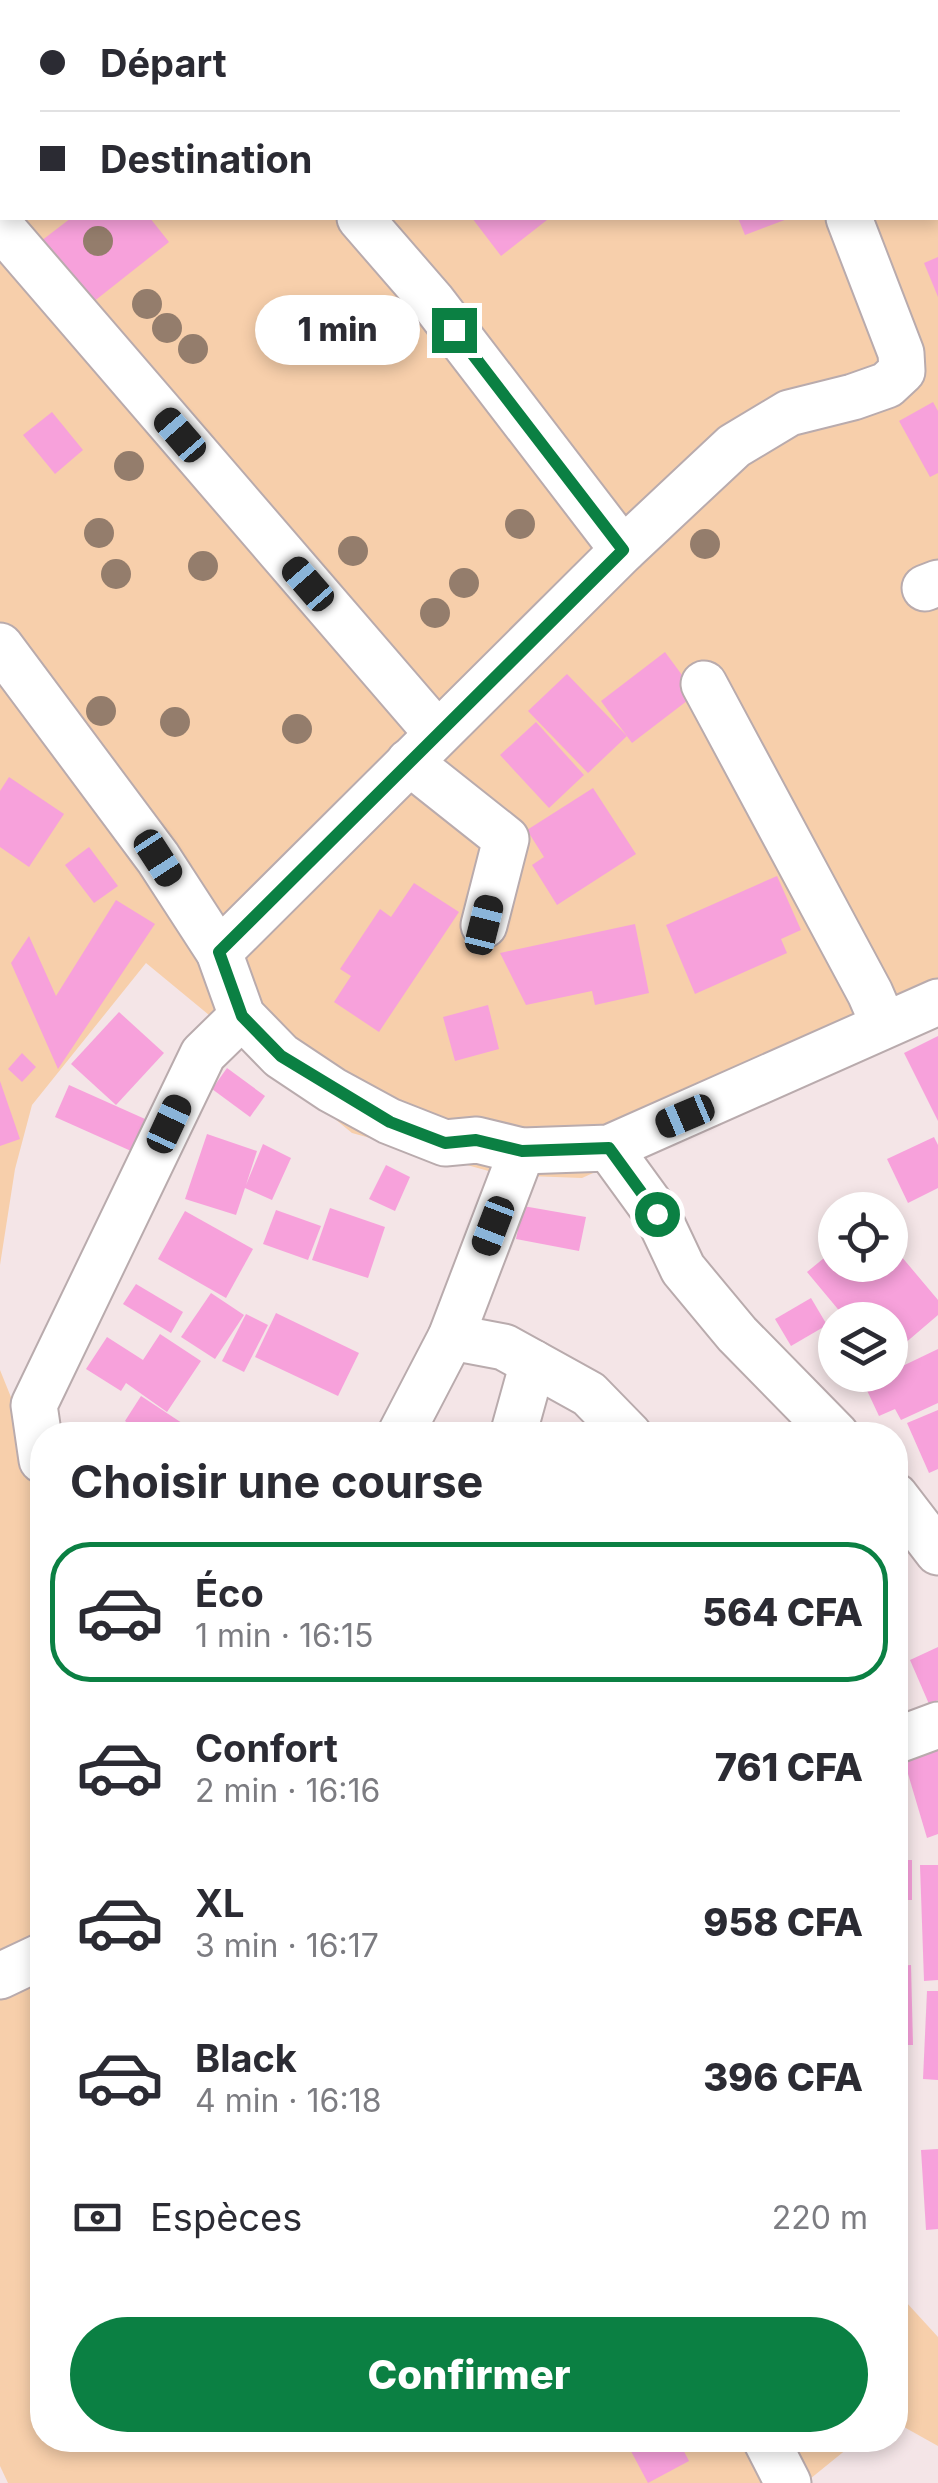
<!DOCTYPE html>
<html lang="fr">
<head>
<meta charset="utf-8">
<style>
  body { margin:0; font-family:Inter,sans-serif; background:#f2f2f3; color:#2b2b33; height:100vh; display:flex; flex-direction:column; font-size:38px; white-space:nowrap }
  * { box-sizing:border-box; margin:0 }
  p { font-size:32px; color:#7c7c81 }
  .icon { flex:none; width:55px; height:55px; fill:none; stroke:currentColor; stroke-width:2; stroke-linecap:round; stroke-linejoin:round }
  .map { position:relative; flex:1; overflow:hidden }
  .sheet { position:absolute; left:30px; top:1422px; width:878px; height:1030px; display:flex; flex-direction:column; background:#fff; border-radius:40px; box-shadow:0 5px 15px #0003 }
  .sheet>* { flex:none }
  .hud { position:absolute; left:0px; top:0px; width:940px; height:220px; box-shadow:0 5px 15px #0003; display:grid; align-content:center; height:220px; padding:0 40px; background:#fff }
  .tools { position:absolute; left:818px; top:1192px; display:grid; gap:20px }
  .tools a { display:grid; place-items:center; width:90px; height:90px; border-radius:50%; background:#fff; box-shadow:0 5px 15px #0003; font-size:50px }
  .end { position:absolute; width:45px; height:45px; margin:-22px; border:12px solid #0b8043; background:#fff; box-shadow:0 0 0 5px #fff }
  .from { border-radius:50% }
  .bubble { position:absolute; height:70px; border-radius:35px; background:#fff; box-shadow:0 5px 15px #0003; font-size:32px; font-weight:800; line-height:70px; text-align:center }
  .car { position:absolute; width:30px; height:60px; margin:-30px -15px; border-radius:12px; box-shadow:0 0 8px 2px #0007; background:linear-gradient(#222 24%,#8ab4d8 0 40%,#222 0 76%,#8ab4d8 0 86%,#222 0) }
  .hud b { display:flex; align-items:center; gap:35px; height:95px; font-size:38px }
  .hud b+b { border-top:2px solid #e1e1e2 }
  .hud i { width:25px; height:25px; background:#2b2b33 }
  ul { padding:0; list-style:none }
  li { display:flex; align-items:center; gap:30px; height:140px; margin:0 20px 15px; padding:0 20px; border:5px solid transparent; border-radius:40px }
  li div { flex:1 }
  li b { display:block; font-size:38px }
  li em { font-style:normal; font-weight:800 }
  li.selected { border-color:#0b8043 }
  li>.icon { width:90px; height:90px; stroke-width:1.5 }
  h2 { padding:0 40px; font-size:45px; line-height:120px }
  .pay { display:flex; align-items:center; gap:25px; height:110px; padding:0 40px; font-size:38px }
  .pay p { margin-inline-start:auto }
  .button { display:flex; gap:20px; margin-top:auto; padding:20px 40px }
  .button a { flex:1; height:115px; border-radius:60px; background:#0b8043; color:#fff; font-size:40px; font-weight:800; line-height:115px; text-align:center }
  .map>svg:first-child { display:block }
  .green { fill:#f7cfab; fill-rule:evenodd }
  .building { fill:#f7a1db }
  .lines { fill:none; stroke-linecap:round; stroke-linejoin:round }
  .minor-casing { stroke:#b9abad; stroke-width:49 }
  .minor { stroke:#fff; stroke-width:45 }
  .tree { fill:#947d6c }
  .route { stroke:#0b8043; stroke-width:12 }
</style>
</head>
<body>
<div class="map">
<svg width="938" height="2483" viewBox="0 0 938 2483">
  <rect width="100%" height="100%" fill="#f4e5e7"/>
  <!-- green -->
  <g class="green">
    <path d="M0 0H938V1018L582 1178 503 1175 352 1133 146 963 32 1105 15 1169 0 1265ZM2 2H938V218H2Z"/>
    <polygon points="0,1370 42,1474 42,2440 858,2440 805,2483 8,2483 0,2466"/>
    <polygon points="895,2290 938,2337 938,2446 895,2422"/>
  </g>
  <!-- building -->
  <g class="building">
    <polygon points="71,218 150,218 169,242 78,314 28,251"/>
    <polygon points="472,218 545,218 547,220 501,256"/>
    <polygon points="738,218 790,218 745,235"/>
    <polygon points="938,257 938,297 924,263"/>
    <polygon points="933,402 938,411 938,473 930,477 899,421"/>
    <polygon points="52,412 83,450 55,474 23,435"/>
    <polygon points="665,652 696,694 632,743 601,701"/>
    <polygon points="567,674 627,736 588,773 528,711"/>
    <polygon points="536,722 584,775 549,808 500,755"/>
    <polygon points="9,777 64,814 29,867 0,847 0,791"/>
    <polygon points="593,788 636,854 557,905 532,865 544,857 527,830"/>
    <polygon points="89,847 118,886 94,903 65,865"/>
    <polygon points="777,876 801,930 781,939 787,953 695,994 666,925"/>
    <polygon points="414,883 459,912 379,1032 334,1002 351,976 340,969 380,909 391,917"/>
    <polygon points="116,900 155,924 58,1069 11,963 29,936 56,996"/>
    <polygon points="635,924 649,993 595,1005 592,991 526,1005 500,953"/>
    <polygon points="488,1005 499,1049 455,1061 443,1017"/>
    <polygon points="119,1012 164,1053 116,1105 71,1064"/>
    <polygon points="938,1036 938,1121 904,1053"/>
    <polygon points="22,1053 36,1067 22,1082 8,1069"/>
    <polygon points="227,1068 265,1096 250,1117 212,1089"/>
    <polygon points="0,1081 20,1139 0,1146"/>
    <polygon points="69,1085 154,1123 140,1155 55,1117"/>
    <polygon points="207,1134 257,1151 246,1185 263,1144 291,1158 272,1200 245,1188 236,1215 185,1199"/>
    <polygon points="934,1137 938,1145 938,1188 908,1203 887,1159"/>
    <polygon points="386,1165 410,1177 395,1211 369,1199"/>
    <polygon points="523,1206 586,1217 579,1251 516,1239"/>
    <polygon points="330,1208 385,1227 368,1278 312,1260"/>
    <polygon points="276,1210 321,1226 308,1260 263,1244"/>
    <polygon points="185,1211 253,1249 226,1298 158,1259"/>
    <polygon points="890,1243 938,1300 938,1315 890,1356 890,1320 847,1320 807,1272 835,1249 835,1265 890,1265"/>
    <polygon points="136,1284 183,1312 171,1333 123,1304"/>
    <polygon points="211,1293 244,1315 215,1359 181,1337"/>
    <polygon points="811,1298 827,1325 791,1346 775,1319"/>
    <polygon points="276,1313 359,1353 338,1396 255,1357"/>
    <polygon points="246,1314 268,1325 244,1372 222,1361"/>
    <polygon points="160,1334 201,1361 167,1412 126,1383 121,1391 86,1369 107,1337 143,1360"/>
    <polygon points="938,1349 938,1403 901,1420 895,1409 879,1416 864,1384 890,1375 890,1372"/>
    <polygon points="141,1396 188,1427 183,1435 145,1435 125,1421"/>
    <polygon points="938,1410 938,1469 929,1473 907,1423"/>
    <polygon points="938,1647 938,1700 929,1704 910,1660"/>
    <polygon points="938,1747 938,1834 927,1838 903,1757"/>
    <rect x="895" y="1860" width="17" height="40"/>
    <polygon points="920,1865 938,1865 938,1980 924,1981"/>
    <polygon points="911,1965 913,2045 895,2045 895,1966"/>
    <polygon points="927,1991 938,1991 938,2080 923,2079"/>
    <polygon points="938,2149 938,2229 926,2230 921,2150"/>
    <polygon points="625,2440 678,2440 689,2461 648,2483"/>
  </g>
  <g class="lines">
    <!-- minor casing -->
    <g class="minor-casing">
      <g id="minor">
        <polyline points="181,0 183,2"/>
        <polyline points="809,0 809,2"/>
        <polyline points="360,218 432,301 623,550"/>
        <polyline points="0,226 437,733"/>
        <polyline points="925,588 938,583"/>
        <polyline points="0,646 158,858 219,952 242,1016 281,1056 332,1090 389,1121 445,1143 477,1140 522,1151 609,1148 938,1002"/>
        <polyline points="704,684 870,993 884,1025"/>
        <polyline points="409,762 506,839 484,925"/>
        <polyline points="219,952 623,550 734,446 789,413 853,397 887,385 902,371 901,353 849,218"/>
        <polyline points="609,1148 657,1214 683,1269 737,1334 836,1435"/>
        <polyline points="451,1337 504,1347 533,1363 589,1394 629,1435"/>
        <polyline points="400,1435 451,1337 522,1151"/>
        <polyline points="513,1435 533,1363"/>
        <polyline points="42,1460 34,1405 203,1054 242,1016"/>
        <polyline points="895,1496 938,1552"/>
        <polyline points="895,1741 938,1725"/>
        <polyline points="0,1976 42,1956"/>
        <polyline points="766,2440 788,2483"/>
      </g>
    </g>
    <!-- minor -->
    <use href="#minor" class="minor"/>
  </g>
  <!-- trees -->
  <g class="tree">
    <circle cx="98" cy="241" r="15"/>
    <circle cx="147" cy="304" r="15"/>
    <circle cx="167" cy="328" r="15"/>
    <circle cx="193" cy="349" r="15"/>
    <circle cx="129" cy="466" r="15"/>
    <circle cx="520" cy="524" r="15"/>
    <circle cx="99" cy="533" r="15"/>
    <circle cx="705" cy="544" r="15"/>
    <circle cx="353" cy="551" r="15"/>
    <circle cx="203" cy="566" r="15"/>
    <circle cx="116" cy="574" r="15"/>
    <circle cx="464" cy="583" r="15"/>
    <circle cx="435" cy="613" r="15"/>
    <circle cx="101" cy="711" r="15"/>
    <circle cx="175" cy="722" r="15"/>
    <circle cx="297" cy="729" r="15"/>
  </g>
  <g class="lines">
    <!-- route -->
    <polyline class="route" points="454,330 623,550 219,952 242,1016 281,1056 390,1122 445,1143 476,1140 522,1151 609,1148 657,1214"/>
  </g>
</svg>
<div class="tools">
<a><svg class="icon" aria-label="locate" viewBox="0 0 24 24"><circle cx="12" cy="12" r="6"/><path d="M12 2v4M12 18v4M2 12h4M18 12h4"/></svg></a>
<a><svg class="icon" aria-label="layers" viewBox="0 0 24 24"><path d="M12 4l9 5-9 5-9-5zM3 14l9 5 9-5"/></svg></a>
</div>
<i class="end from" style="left:657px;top:1214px"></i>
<i class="end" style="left:454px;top:330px"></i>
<div class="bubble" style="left:255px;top:295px;width:165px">1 min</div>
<i class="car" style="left:180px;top:435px;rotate:319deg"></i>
<i class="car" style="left:308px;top:584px;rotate:319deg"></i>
<i class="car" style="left:158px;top:858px;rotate:147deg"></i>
<i class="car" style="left:484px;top:925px;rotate:14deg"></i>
<i class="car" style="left:685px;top:1116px;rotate:247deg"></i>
<i class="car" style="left:169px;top:1124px;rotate:25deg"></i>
<i class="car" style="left:493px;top:1226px;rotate:201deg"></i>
<div class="hud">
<b><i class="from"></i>Départ</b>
<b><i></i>Destination</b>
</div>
<section class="sheet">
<h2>Choisir une course</h2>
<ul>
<li class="selected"><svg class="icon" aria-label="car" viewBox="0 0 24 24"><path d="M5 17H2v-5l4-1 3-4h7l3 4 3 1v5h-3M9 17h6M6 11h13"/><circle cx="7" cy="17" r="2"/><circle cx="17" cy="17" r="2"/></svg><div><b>Éco</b><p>1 min · 16:15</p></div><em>564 CFA</em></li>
<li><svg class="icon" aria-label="car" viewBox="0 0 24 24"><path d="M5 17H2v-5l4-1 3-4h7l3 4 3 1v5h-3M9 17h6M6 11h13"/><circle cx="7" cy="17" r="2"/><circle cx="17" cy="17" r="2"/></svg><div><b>Confort</b><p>2 min · 16:16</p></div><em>761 CFA</em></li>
<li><svg class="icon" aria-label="car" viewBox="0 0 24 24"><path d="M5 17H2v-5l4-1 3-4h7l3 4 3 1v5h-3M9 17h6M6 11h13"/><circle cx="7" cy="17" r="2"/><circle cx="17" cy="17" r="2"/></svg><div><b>XL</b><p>3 min · 16:17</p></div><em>958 CFA</em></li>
<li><svg class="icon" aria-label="car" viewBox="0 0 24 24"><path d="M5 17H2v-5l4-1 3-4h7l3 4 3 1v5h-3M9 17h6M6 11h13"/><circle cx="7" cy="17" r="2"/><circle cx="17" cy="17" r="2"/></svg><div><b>Black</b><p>4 min · 16:18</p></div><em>396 CFA</em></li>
</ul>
<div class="pay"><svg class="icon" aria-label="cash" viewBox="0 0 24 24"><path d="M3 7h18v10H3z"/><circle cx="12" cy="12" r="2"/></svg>Espèces<p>220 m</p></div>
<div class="button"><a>Confirmer</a></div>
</section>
</div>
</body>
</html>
